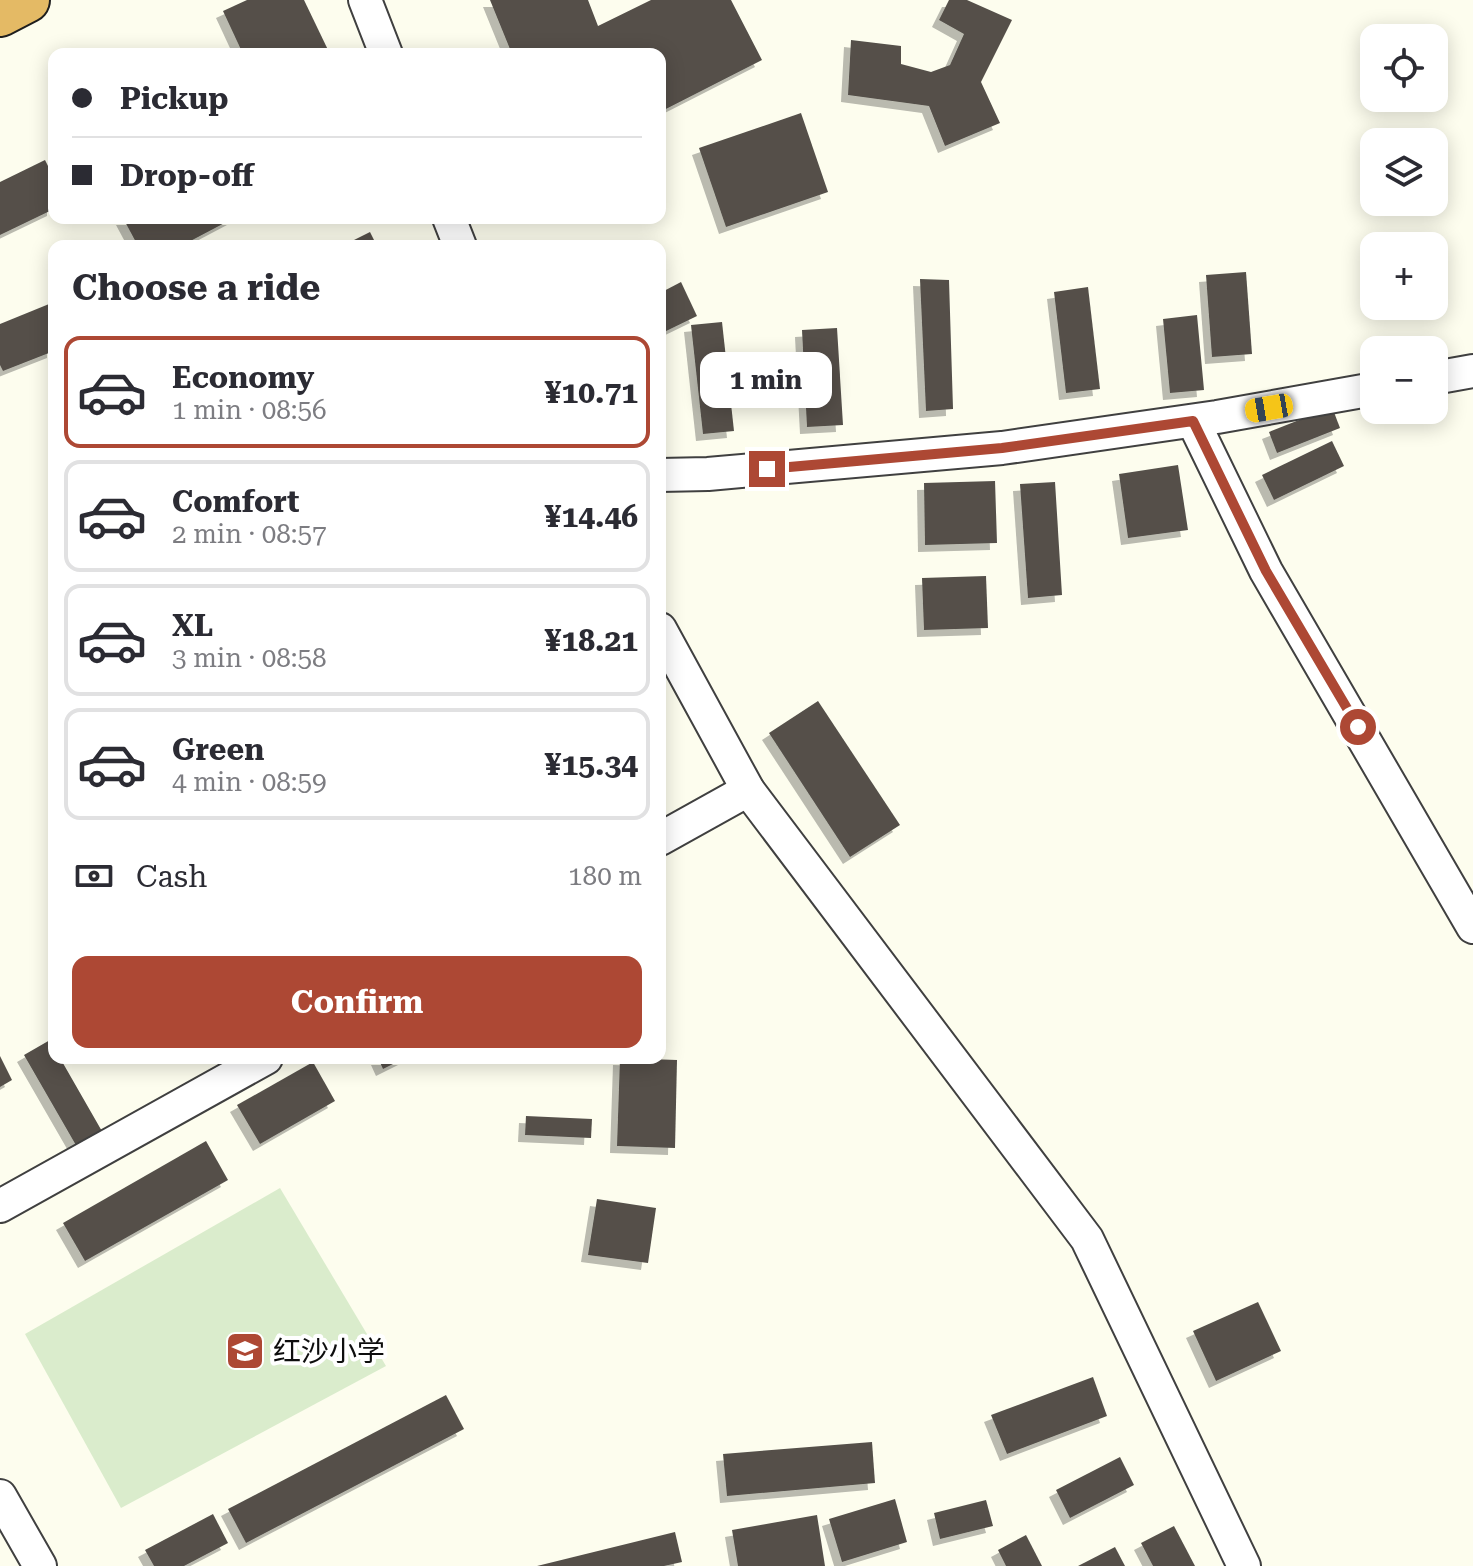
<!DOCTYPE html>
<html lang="en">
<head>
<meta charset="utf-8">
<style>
  body { margin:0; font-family:"Roboto Serif","Noto Sans SC",serif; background:#f2f2f3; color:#2b2b33; height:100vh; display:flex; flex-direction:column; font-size:30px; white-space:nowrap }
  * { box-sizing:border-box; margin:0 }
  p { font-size:26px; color:#7c7c81 }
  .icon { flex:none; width:44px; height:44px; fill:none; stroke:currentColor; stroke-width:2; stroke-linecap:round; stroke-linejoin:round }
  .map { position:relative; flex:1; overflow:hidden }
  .details { position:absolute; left:48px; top:240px; width:618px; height:824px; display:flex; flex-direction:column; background:#fff; border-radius:16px; box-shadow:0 4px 20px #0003 }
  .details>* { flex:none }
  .top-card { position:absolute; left:48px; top:48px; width:618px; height:176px; border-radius:16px; box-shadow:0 4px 20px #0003; display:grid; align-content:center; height:176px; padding:0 24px; background:#fff }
  .tools { position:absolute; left:1360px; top:24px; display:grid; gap:16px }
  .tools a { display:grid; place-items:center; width:88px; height:88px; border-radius:16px; background:#fff; box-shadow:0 4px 20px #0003; font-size:40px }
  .end { position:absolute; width:36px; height:36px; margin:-18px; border:10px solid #ad4834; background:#fff; box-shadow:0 0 0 4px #fff }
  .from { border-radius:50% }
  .bubble { position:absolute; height:56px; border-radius:16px; background:#fff; box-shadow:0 4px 20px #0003; font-size:26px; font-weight:700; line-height:56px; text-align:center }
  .car { position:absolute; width:24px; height:48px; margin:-24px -12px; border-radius:10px; box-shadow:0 0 6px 2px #0007; background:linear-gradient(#f5c518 24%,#345 0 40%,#f5c518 0 76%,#345 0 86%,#f5c518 0) }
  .top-card b { display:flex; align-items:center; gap:28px; height:76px; font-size:30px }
  .top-card b+b { border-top:2px solid #e1e1e2 }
  .top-card i { width:20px; height:20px; background:#2b2b33 }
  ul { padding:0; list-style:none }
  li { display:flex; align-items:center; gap:24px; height:112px; margin:0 16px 12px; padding:0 8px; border:4px solid #e1e1e2; border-radius:16px }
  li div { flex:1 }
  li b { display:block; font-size:30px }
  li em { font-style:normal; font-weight:700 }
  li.selected { border-color:#ad4834 }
  li>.icon { width:72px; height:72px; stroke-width:1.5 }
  h2 { padding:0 24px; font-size:36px; line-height:96px }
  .pay { display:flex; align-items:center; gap:20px; height:88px; padding:0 24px; font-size:30px }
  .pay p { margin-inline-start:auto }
  .button { display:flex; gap:16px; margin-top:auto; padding:16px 24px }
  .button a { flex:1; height:92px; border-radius:16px; background:#ad4834; color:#fff; font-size:32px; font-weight:700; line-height:92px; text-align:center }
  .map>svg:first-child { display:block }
  .pitch { fill:#daeccc }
  .building { fill:#54504a; filter:url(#shadow) }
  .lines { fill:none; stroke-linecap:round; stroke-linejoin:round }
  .minor-casing { stroke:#404040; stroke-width:36 }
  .highway-casing { stroke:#1e1e1e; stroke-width:48 }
  .minor { stroke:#fff; stroke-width:32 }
  .highway { stroke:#e4ba65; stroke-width:44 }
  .route { stroke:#ad4834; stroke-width:10 }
  .labels { text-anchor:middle; stroke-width:8; stroke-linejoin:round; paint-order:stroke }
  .poi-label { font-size:28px; fill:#0d0d0d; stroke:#fff; text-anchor:start }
</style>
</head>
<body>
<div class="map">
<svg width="1473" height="1566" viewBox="0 0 1473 1566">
  <defs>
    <filter id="shadow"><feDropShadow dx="-7" dy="7" stdDeviation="0" flood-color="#0004"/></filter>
  </defs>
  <rect width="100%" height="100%" fill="#fdfdee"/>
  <!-- pitch -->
  <polygon class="pitch" points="280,1188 386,1366 121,1508 25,1334"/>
  <!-- building -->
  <g class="building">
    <polygon points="247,0 304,0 329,52 243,54 223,11"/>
    <polygon points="490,0 588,0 598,26 651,0 731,0 762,60 660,112 660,54 512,54"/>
    <polygon points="949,0 967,0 1012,20 981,82 1000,123 945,146 929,106 848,95 851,40 901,46 901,64 931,72 950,65 964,34 939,20"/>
    <polygon points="801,113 828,192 726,227 699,148"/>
    <polygon points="45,160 54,178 54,209 0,235 0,182"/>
    <polygon points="123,218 234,218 181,246 138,246"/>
    <polygon points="370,232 377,246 342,246"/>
    <polygon points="1246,272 1252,354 1212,357 1206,275"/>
    <polygon points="920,279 949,280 953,409 926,411"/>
    <polygon points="681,282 697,316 660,334 660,293"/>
    <polygon points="1088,287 1100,389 1066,393 1054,292"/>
    <polygon points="54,302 54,351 3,371 0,365 0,324"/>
    <polygon points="1197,315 1204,390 1170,393 1163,319"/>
    <polygon points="722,322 734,431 703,434 691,325"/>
    <polygon points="837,328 843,425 807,427 802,330"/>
    <polygon points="1332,407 1340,428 1277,453 1269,432"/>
    <polygon points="1332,441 1344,466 1274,500 1262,475"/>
    <polygon points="1178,465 1188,530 1128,538 1119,474"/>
    <polygon points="995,481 997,543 925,545 924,483"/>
    <polygon points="1055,482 1062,595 1028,598 1020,484"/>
    <polygon points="986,576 988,628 924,630 922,578"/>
    <polygon points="818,701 900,825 850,857 769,733"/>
    <polygon points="50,1040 54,1047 54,1058 60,1058 103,1133 77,1147 24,1055"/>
    <polygon points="0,1056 12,1080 0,1087"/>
    <polygon points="378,1058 405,1058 383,1069"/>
    <polygon points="620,1058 677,1060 675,1148 617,1146"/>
    <polygon points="313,1062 335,1101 260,1144 237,1105"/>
    <polygon points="526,1116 592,1119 591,1138 525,1135"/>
    <polygon points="206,1141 228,1180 85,1261 63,1223"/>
    <polygon points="597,1199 656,1208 648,1263 588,1255"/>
    <polygon points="1258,1302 1281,1351 1216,1381 1193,1331"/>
    <polygon points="1093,1377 1107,1416 1007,1454 991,1415"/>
    <polygon points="446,1395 464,1429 246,1543 228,1509"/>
    <polygon points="872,1442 875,1483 727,1496 723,1454"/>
    <polygon points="1120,1457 1134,1485 1070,1518 1056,1490"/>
    <polygon points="895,1499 907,1542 842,1562 829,1519"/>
    <polygon points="986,1500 993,1526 940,1539 934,1513"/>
    <polygon points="213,1514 228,1543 184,1566 154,1566 145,1550"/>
    <polygon points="817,1515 825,1566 738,1566 732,1530"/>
    <polygon points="1174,1526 1195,1566 1153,1566 1141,1543"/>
    <polygon points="675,1532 682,1562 664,1566 537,1566"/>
    <polygon points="1026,1535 1042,1566 1006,1566 998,1550"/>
    <polygon points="1115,1547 1125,1566 1078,1566"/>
  </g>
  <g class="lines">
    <!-- minor casing -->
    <g class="minor-casing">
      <g id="minor">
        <polyline points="365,0 386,54"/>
        <polyline points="449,218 460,246"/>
        <polyline points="1434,378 1473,371"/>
        <polyline points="1193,421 1266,571 1473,927"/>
        <polyline points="660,475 708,474 1002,448 1217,417 1374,389"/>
        <polyline points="660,629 748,790 1087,1239 1244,1566"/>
        <polyline points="660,839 748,790"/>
        <polyline points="0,1206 266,1058"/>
        <polyline points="0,1496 40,1566"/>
      </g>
    </g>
    <!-- highway casing -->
    <g class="highway-casing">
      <polyline id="highway" points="0,14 27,0"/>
    </g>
    <!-- minor -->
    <use href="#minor" class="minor"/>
    <!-- highway -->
    <use href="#highway" class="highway"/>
  </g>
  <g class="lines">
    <!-- route -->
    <polyline class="route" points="767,469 1002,448 1193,421 1266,571 1358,727"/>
  </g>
  <!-- icons -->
  <defs>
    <g id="school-square" transform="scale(2)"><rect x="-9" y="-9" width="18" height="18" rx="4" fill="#ad4834" stroke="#fff"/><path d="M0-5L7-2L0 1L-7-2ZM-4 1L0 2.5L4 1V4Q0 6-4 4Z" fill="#fff"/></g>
  </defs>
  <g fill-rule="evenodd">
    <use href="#school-square" x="245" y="1351"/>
  </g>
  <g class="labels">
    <!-- poi labels -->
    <g class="poi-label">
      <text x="273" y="1361">红沙小学</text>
    </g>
  </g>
</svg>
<div class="tools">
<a><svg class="icon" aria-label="locate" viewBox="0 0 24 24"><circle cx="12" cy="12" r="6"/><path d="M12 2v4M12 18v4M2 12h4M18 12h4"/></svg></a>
<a><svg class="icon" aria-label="layers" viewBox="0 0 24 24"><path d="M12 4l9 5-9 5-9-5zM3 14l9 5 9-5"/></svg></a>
<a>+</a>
<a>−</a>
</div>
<i class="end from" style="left:1358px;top:727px"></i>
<i class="end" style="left:767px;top:469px"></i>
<div class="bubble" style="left:700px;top:352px;width:132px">1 min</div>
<i class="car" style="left:1269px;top:408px;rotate:260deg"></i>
<div class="top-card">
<b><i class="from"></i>Pickup</b>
<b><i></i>Drop-off</b>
</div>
<section class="details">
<h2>Choose a ride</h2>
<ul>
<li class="selected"><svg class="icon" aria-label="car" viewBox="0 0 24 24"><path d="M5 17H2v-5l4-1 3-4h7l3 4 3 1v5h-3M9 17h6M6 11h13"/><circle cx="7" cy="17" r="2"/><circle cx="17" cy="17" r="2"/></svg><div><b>Economy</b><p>1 min · 08:56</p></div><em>¥10.71</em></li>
<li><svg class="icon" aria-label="car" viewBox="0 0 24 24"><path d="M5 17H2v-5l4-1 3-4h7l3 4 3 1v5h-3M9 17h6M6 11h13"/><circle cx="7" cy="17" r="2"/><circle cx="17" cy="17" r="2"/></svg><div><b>Comfort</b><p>2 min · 08:57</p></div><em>¥14.46</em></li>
<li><svg class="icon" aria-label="car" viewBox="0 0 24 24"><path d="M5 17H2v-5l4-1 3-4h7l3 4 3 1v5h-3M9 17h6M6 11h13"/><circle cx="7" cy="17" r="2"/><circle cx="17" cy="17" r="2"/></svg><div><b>XL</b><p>3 min · 08:58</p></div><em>¥18.21</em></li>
<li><svg class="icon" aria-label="car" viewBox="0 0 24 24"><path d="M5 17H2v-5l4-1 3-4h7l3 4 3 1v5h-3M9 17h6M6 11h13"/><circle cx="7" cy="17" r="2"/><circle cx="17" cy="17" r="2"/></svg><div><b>Green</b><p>4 min · 08:59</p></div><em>¥15.34</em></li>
</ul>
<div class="pay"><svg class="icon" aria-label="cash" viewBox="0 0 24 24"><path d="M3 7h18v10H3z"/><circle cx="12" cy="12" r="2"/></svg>Cash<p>180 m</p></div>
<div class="button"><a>Confirm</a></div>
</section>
</div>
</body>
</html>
